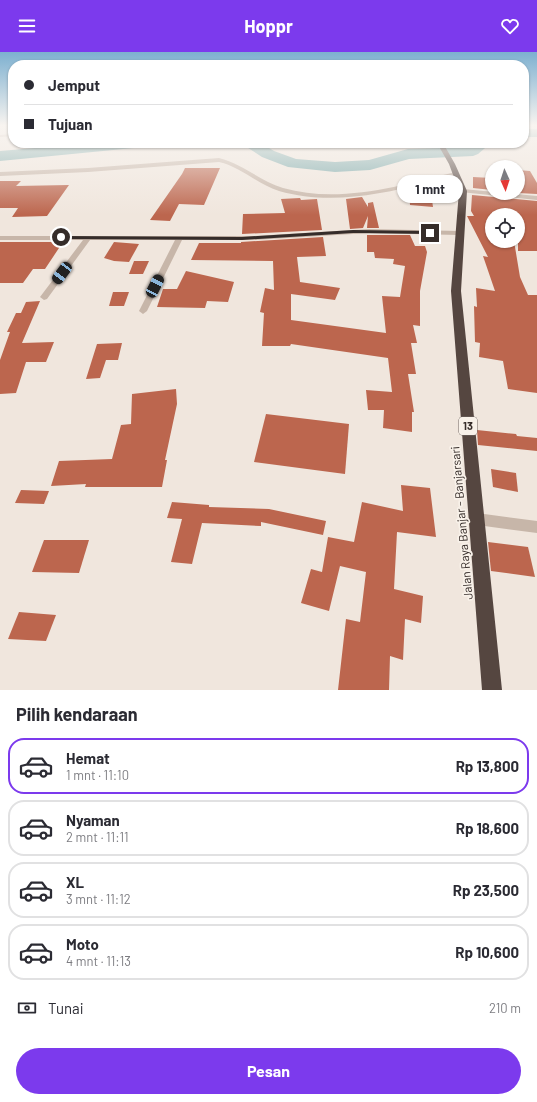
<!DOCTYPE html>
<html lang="id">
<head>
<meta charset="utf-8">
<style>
  body { margin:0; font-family:Barlow,sans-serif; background:#f2f2f3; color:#2b2b33; height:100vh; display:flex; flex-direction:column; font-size:15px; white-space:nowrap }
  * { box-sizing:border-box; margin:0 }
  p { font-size:13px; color:#7c7c81 }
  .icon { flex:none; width:22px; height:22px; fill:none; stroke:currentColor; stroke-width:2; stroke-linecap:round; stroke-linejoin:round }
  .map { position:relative; height:638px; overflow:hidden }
  .details { display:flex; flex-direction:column; background:#fff; flex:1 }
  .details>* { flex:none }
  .banner { position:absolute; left:8px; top:8px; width:521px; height:88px; border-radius:16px; box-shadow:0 1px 3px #0004; display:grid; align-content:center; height:88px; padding:0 16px; background:#fff }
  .needle { width:26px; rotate:177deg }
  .tools { position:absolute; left:485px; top:108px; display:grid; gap:8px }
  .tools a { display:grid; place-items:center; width:40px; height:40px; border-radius:50%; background:#fff; box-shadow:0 1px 3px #0004; font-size:20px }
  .end { position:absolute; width:18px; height:18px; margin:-9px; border:5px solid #352c29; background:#fff; box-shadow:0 0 0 2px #fff }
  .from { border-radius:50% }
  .bubble { position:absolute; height:28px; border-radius:14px; background:#fff; box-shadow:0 1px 3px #0004; font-size:13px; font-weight:700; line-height:28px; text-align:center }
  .car { position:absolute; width:12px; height:24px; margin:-12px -6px; border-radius:5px; box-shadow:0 0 3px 1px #0007; background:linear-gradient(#222 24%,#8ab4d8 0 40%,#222 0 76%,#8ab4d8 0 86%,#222 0) }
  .banner b { display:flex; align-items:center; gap:14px; height:38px; font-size:15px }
  .banner b+b { border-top:1px solid #e1e1e2 }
  .banner i { width:10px; height:10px; background:#2b2b33 }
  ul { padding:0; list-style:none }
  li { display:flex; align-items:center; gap:12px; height:56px; margin:0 8px 6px; padding:0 8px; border:2px solid #e1e1e2; border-radius:16px }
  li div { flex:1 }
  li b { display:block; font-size:15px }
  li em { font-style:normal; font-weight:700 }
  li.selected { border-color:#7c3aed }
  li>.icon { width:36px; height:36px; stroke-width:1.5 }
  h2 { padding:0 16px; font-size:18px; line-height:48px }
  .pay { display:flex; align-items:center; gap:10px; height:44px; padding:0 16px; font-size:15px }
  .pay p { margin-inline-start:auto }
  .primary-button { display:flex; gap:8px; margin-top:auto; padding:8px 16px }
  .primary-button a { flex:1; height:46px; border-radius:24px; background:#7c3aed; color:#fff; font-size:16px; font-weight:700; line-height:46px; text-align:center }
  header { display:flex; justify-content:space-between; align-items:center; height:52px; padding:0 16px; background:#7c3aed; color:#fff; font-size:18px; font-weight:700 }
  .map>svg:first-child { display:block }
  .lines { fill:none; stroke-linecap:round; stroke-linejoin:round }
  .river { fill:#7eaaab; fill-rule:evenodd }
  .building { fill:#bc664e }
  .minor { fill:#c7b6a9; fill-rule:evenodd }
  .highway { fill:#554640; fill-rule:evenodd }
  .route { fill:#352c29 }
  .labels { text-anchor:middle; stroke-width:3.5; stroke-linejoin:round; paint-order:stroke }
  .shield { fill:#f8f1e9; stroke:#706763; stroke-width:1 }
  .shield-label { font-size:11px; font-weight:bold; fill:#352c29 }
  .street-label { font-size:12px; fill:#352c29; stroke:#f8f1e9 }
</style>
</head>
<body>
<header><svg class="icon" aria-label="menu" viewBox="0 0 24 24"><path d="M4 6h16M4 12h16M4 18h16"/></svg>Hoppr<svg class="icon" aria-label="heart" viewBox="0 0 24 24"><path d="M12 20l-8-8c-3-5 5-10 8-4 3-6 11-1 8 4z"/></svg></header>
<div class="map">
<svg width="537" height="638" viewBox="0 0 537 638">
  <rect width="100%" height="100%" fill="#f0e6dd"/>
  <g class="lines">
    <!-- river -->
    <g class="river">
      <rect x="524" y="77" width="13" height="8"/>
      <polygon points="93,91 151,91 149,94 144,95 0,109 0,99"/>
      <polygon points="243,91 261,91 274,99 296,107 335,110 369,108 408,97 469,95 474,91 491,91 478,102 473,104 409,107 370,118 335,120 288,115 262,105 245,94"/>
    </g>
  </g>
  <!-- building -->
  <g class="building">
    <polygon points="185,116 220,116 204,153 179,152 170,169 150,168 182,122"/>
    <polygon points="518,118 530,119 537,131 537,142 518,141"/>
    <polygon points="473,125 492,126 492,138 473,136"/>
    <polygon points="0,129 21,129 16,134 69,133 47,164 12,165 18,156 0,156"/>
    <polygon points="409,139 431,141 433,155 410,153"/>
    <polygon points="472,143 537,149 537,199 518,199 518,162 492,160 492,189 514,189 520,225 528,243 537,243 537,341 508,337 503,309 479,305 480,291 475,290 474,254 477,255 476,236 495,239 483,204 488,205 467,164 474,164 471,159"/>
    <polygon points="362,145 368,155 368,151 373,150 379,176 367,176 368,164 363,176 350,177 346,147"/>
    <polygon points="300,146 301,148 317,147 322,178 242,182 243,162 285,161 281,147"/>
    <polygon points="367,183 410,183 415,194 425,194 427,200 420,239 420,274 413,273 417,291 411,291 416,322 408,322 414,360 412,360 412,380 383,376 384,358 368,358 366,338 392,340 388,306 291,292 290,294 262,294 264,261 260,260 265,236 274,238 273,209 191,208 199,191 241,191 241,190 323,185 326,204 297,205 300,230 340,236 335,248 291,242 291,268 386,281 382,244 400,245 405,214 393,212 394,207 375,206 374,200 367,200"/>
    <polygon points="0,190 63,190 45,217 33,217 23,231 0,231"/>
    <polygon points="114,190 139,192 129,210 114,209 104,206"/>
    <polygon points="134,209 149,209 143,222 129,222"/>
    <polygon points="186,219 234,230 228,250 207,249 205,256 157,255 163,237 177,237"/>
    <polygon points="113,240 129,240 124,254 109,254"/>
    <polygon points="40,249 22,291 54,290 46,310 26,310 16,341 0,342 0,308 10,280 7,280 16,261 21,261 26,250"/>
    <polygon points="122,291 118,308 106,308 100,326 86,327 97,292"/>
    <polygon points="176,337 177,352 165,408 167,408 162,435 85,435 86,432 51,434 59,409 112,407 121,373 131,372 132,342"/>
    <polygon points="266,362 349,372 345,422 254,410"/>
    <polygon points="477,378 516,382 517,384 537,386 537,399 478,393"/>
    <polygon points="491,417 516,421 518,440 493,435"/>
    <polygon points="401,433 430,436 436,485 397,480 394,537 423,544 421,571 405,567 403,608 390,604 389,638 338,638 346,567 360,570 366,520 340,514 329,559 301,551 311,517 322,520 328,485 354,490 362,450 403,459"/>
    <polygon points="21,438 49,439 44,452 15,451"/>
    <polygon points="172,450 209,453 209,455 269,457 326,469 323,483 261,470 261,474 202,471 192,512 171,510 182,467 167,466"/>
    <polygon points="44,488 89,488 79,521 32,520"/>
    <polygon points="488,490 528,495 535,525 491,519"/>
    <polygon points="19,560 56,563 46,589 8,587"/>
  </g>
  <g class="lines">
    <!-- minor -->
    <g class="minor">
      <polygon points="13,82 13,84 0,85 0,83"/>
      <path d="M219 106C243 112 260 129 283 136 339 152 400 134 455 120L458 122C450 127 436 128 426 131 378 143 328 153 279 139 257 132 241 115 219 110L88 120 0 124V120L88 116Z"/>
      <polygon points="463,137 537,144 537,148 461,140 460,139"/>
      <polygon points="369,177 459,179 462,181 459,183 369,181 252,188 182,188 147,259 143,262 139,259 175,188 90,188 47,247 44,248 40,245 83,188 0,188 0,184 252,184"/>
      <polygon points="477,461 537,469 537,481 477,473 472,471 470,467 472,463"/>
    </g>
    <!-- highway -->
    <polygon class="highway" points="437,91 443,91 455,112 467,139 461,239 502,638 482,638 451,239 459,139 449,112"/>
  </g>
  <!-- sky -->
  <linearGradient id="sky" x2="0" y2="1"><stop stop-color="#7db0d0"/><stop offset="0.45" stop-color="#f8f4f0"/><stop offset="1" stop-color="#f8f4f0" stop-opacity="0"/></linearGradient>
  <rect width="537" height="163" fill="url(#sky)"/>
  <!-- route -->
  <polygon class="route" points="353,178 430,179 432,181 430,182 353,181 242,188 61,187 59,185 61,184 242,185"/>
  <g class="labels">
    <!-- shield labels -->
    <rect class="shield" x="459" y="365" width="18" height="18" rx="3"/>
    <g class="shield-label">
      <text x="468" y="378">13</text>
    </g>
    <!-- street labels -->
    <g class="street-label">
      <text transform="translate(462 471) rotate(-95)" y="4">Jalan Raya Banjar - Banjarsari</text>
    </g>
  </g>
</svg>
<div class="tools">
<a><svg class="needle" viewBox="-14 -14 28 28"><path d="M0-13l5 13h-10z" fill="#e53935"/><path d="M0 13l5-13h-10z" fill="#7c7c81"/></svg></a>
<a><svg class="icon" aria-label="locate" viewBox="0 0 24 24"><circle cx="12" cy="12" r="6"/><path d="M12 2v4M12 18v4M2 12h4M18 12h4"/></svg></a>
</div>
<i class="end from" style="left:61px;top:185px"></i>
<i class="end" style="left:430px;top:181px"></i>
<div class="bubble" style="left:397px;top:123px;width:66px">1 mnt</div>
<i class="car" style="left:62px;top:221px;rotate:217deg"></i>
<i class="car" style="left:155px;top:234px;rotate:27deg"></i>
<div class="banner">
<b><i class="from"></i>Jemput</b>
<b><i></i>Tujuan</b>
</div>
</div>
<section class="details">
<h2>Pilih kendaraan</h2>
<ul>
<li class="selected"><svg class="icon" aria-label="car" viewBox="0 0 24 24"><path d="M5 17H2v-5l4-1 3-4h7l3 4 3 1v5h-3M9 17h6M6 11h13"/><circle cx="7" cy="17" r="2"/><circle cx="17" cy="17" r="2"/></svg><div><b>Hemat</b><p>1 mnt · 11:10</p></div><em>Rp 13,800</em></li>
<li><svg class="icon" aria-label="car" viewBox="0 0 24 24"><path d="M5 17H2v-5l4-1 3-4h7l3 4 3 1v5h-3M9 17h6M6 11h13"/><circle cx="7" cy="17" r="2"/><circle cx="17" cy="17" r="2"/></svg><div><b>Nyaman</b><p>2 mnt · 11:11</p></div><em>Rp 18,600</em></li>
<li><svg class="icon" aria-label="car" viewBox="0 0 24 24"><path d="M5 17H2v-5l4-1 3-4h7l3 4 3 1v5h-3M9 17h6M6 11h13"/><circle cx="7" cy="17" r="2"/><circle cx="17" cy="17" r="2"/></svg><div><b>XL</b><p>3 mnt · 11:12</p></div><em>Rp 23,500</em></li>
<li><svg class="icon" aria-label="car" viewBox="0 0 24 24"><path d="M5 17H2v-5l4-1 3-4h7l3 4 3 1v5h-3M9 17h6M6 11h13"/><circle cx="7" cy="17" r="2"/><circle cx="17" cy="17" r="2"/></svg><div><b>Moto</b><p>4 mnt · 11:13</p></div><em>Rp 10,600</em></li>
</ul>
<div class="pay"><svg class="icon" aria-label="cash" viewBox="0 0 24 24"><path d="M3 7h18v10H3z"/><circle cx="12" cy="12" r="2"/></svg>Tunai<p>210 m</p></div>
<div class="primary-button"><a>Pesan</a></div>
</section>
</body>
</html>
